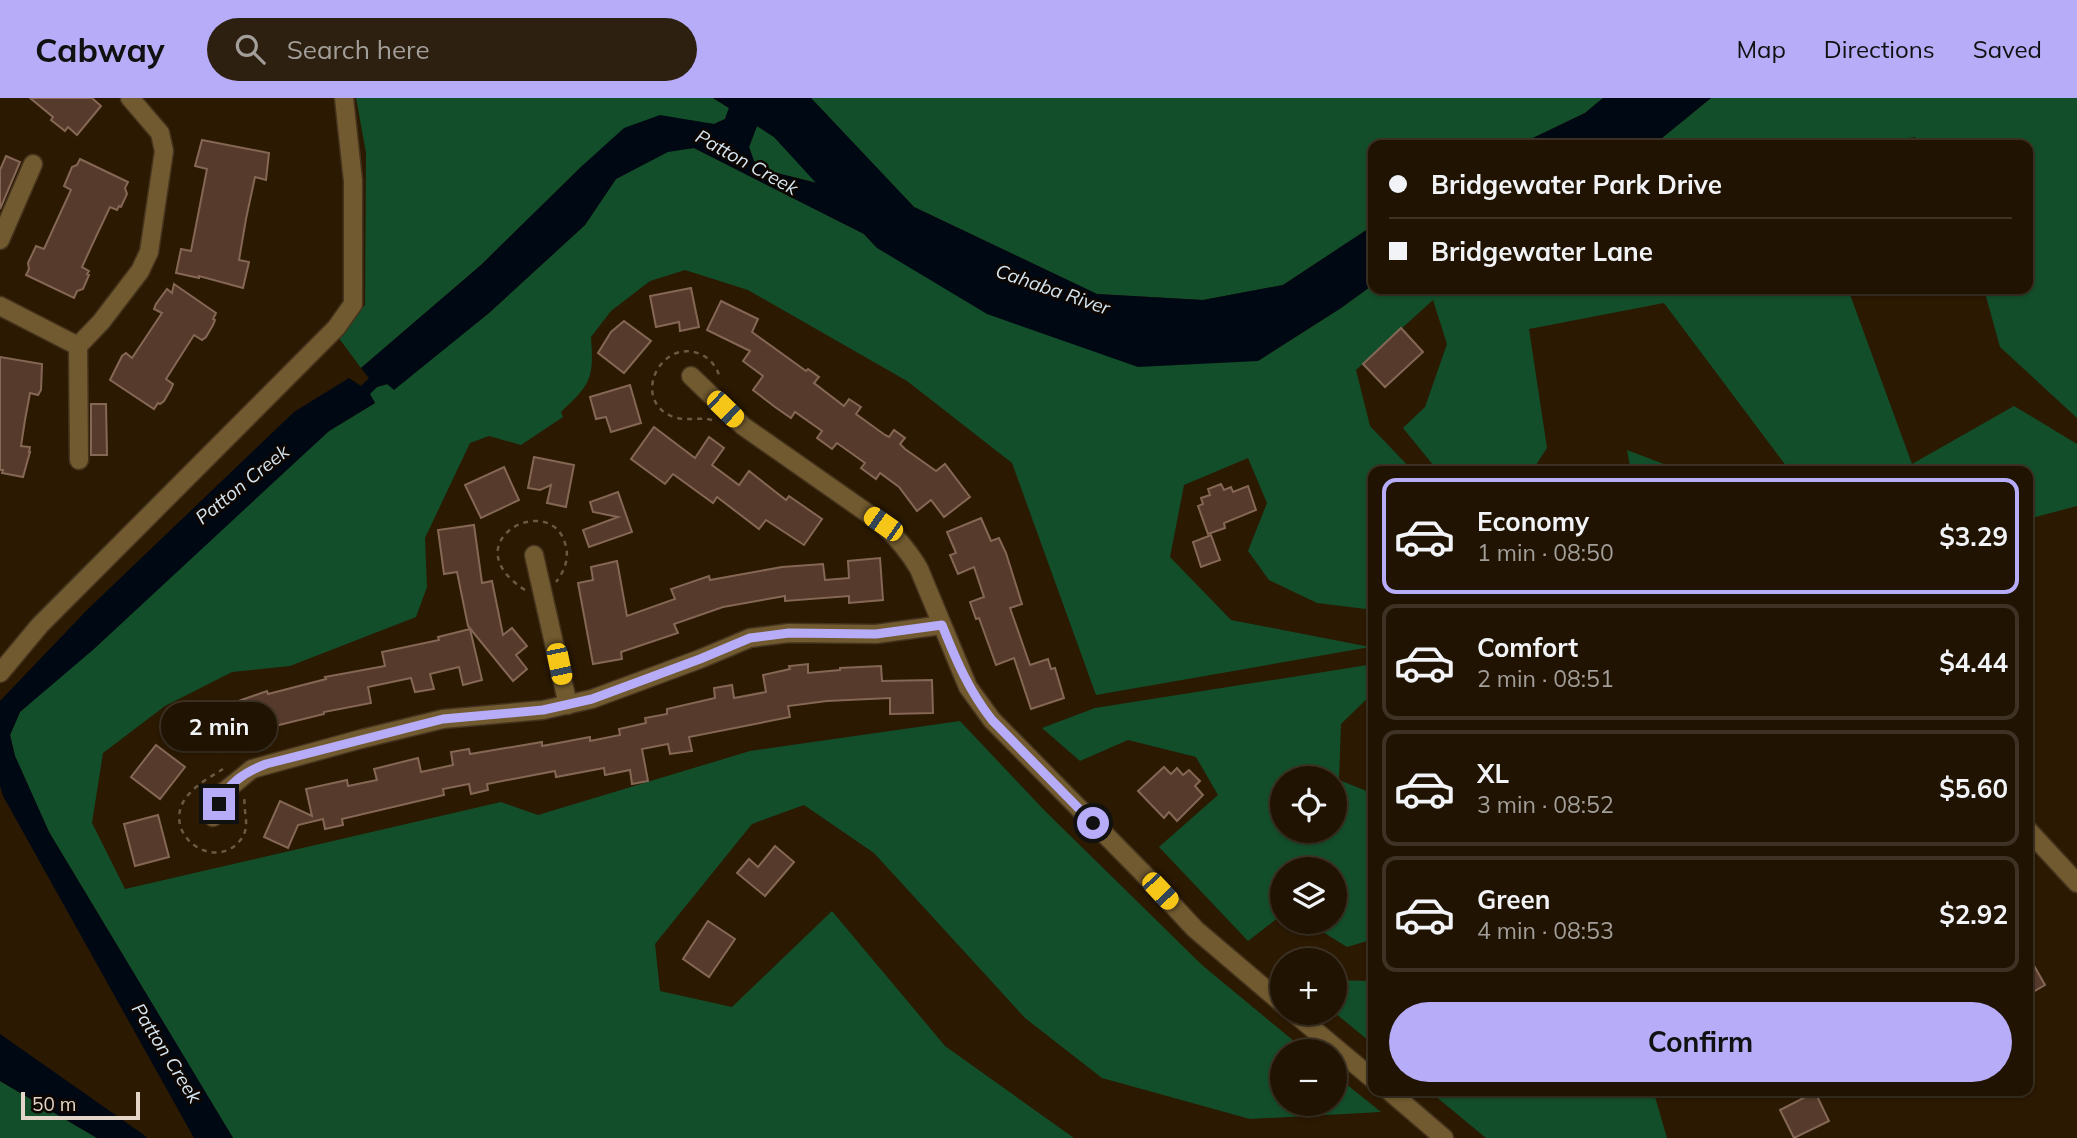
<!DOCTYPE html>
<html lang="en">
<head>
<meta charset="utf-8">
<style>
  body { margin:0; font-family:Mulish,sans-serif; background:#2d2011; color:#f1f3f6; height:100vh; display:flex; flex-direction:column; font-size:26px; white-space:nowrap }
  * { box-sizing:border-box; margin:0 }
  p { font-size:23px; color:#a29e99 }
  .icon { flex:none; width:38px; height:38px; fill:none; stroke:currentColor; stroke-width:2; stroke-linecap:round; stroke-linejoin:round }
  .map { position:relative; flex:1; overflow:hidden }
  .side { position:absolute; left:1368px; top:368px; width:665px; height:630px; display:flex; flex-direction:column; background:#201302; border-radius:14px; box-shadow:0 2px 5px #0004,0 0 0 2px #3d3224 }
  .side>* { flex:none }
  .hud { position:absolute; left:1368px; top:42px; width:665px; height:154px; border-radius:14px; box-shadow:0 2px 5px #0004,0 0 0 2px #3d3224; display:grid; align-content:center; height:154px; padding:0 21px; background:#201302 }
  .fabs { position:absolute; left:1270px; top:668px; display:grid; gap:14px }
  .fabs a { display:grid; place-items:center; width:77px; height:77px; border-radius:50%; background:#201302; box-shadow:0 2px 5px #0004,0 0 0 2px #3d3224; font-size:35px }
  .scale { position:absolute; left:21px; bottom:18px; width:119px; box-sizing:border-box; padding-left:7px; border:4px solid #e3d6c8; border-top:0; font-size:19px; line-height:24px; white-space:nowrap; color:#e3d6c8; -webkit-text-stroke:5px #0d0601; paint-order:stroke }
  .end { position:absolute; width:32px; height:32px; margin:-16px; border:9px solid #b6acf8; background:#111; box-shadow:0 0 0 4px #111 }
  .from { border-radius:50% }
  .bubble { position:absolute; height:49px; border-radius:24px; background:#201302; box-shadow:0 2px 5px #0004,0 0 0 2px #3d3224; font-size:23px; font-weight:700; line-height:49px; text-align:center }
  .car { position:absolute; width:21px; height:42px; margin:-21px -10px; border-radius:9px; box-shadow:0 0 5px 2px #0007; background:linear-gradient(#f5c518 24%,#345 0 40%,#f5c518 0 76%,#345 0 86%,#f5c518 0) }
  .hud b { display:flex; align-items:center; gap:24px; height:66px; font-size:26px }
  .hud b+b { border-top:2px solid #3d3224 }
  .hud i { width:18px; height:18px; background:#f1f3f6 }
  ul { padding:12px 0 0; list-style:none }
  li { display:flex; align-items:center; gap:21px; height:116px; margin:0 14px 10px; padding:0 7px; border:4px solid #3d3224; border-radius:14px }
  li div { flex:1 }
  li b { display:block; font-size:26px }
  li em { font-style:normal; font-weight:700 }
  li.active { border-color:#b6acf8 }
  li>.icon { width:63px; height:63px; stroke-width:1.5 }
  .cta { display:flex; gap:14px; margin-top:auto; padding:14px 21px }
  .cta a { flex:1; height:80px; border-radius:42px; background:#b6acf8; color:#111; font-size:28px; font-weight:700; line-height:80px; text-align:center }
  header { display:flex; align-items:center; gap:42px; box-sizing:border-box; height:98px; padding:0 35px; background:#b6acf8; color:#111 }
  header strong { font-size:33px }
  nav { display:flex; gap:38px; margin-inline-start:auto; font-size:24px }
  .search { width:490px; height:63px; background:#2d2011; display:flex; align-items:center; gap:18px; box-sizing:border-box; padding:0 24px; border-radius:38px; color:#a29e99; font-size:26px }
  .map>svg:first-child { display:block }
  .green { fill:#134e2a; fill-rule:evenodd }
  .water { fill:#000814; fill-rule:evenodd }
  .building { fill:#563a2b; stroke:#856756; stroke-width:2 }
  .lines { fill:none; stroke-linecap:round; stroke-linejoin:round }
  .minor-casing { stroke:#45331e; stroke-width:21 }
  .path { stroke:#6a5945; stroke-width:2.5; stroke-dasharray:5 5; stroke-linecap:butt }
  .minor { stroke:#715a2f; stroke-width:18 }
  .route { stroke:#b6acf8; stroke-width:9 }
  .labels { text-anchor:middle; stroke-width:5; stroke-linejoin:round; paint-order:stroke }
  .water-label { font-size:19px; font-style:italic; fill:#d5e5f1; stroke:#0d0601 }
</style>
</head>
<body>
<header>
<strong>Cabway</strong>
<div class="search"><svg class="icon" aria-label="search" viewBox="0 0 24 24"><circle cx="10" cy="10" r="6"/><path d="M15 15l6 6"/></svg>Search here</div>
<nav><a>Map</a><a>Directions</a><a>Saved</a></nav>
</header>
<div class="map">
<svg width="2077" height="1040" viewBox="0 0 2077 1040">
  <rect width="100%" height="100%" fill="#2b1902"/>
  <!-- green -->
  <g class="green">
    <polygon points="356,0 713,0 729,10 725,21 714,26 695,24 583,67 481,167 361,270 338,239 365,207 366,55"/>
    <polygon points="811,0 1603,0 1585,15 1518,47 1374,47 1374,127 1283,187 1203,202 1097,196 914,109"/>
    <polygon points="1711,0 2077,0 2077,320 2000,249 1984,191 2028,191 2028,47 1920,47 1915,39 1865,47 1649,47 1662,40"/>
    <polygon points="757,28 774,39 818,85 773,74 754,63 749,49"/>
    <path d="M694 50 864 136 877 150 1258 263 1341 210 1374 186V191H1848L1912 366 2014 308 2077 346V408L2028 421V373H1790L1664 205 1529 231 1547 350 1532 373H1438L1403 330 1425 309 1447 246 1433 202 1356 272 1370 328 1413 373H1374V512L1317 505 1269 482 1248 453 1267 405 1248 360 1184 387 1170 459 1231 522 1370 549 1096 597 1012 365 907 283 748 192 685 172 650 183 611 213 591 239C594 280 591 286 561 314L563 319 521 347 489 338 470 345 425 440 427 489 416 519 290 568 232 574 165 608 103 655 92 725 125 791 501 704 538 717 750 653 960 623 1044 712 1202 867 1307 954H1283V1006H1335V977L1381 1014 1250 1021 1102 980 1025 920 874 755 804 707 752 726 655 846 660 893 732 909 832 813 945 948 1074 1040H233L49 734 15 658 10 637 20 614 329 333 375 305 369 296 377 289 388 286 394 291 489 215 585 127 616 81 668 53Z"/>
    <polygon points="1627,352 1677,371 1677,373 1631,373"/>
    <path d="M1374 566V594L1341 626 1339 682 1374 696V728L1367 741 1374 774V841L1347 849 1307 824H1335V772H1283V816L1248 843 1159 749 1218 697 1196 659 1128 642 1080 663 1042 630 1095 610ZM1283 681H1335V733H1283Z"/>
    <polygon points="1374,881 1374,947 1335,915 1335,882 1369,883"/>
    <polygon points="0,983 97,1040 0,1040"/>
    <polygon points="1428,992 1653,992 1667,1040 1486,1040"/>
  </g>
  <!-- water -->
  <g class="water">
    <path d="M713 0H811L914 109 1097 196 1203 202 1283 187 1374 127V186L1341 210 1258 263 1138 269 987 216 877 150 864 136 694 50 668 54 616 81 585 127 489 215 394 292 387 286 377 289 370 296 375 305 329 333 94 551 20 614 10 637 15 658 49 734 233 1040H194L3 698 0 688V603L87 512 294 314 349 280 361 288 369 280 361 270 481 167 583 67 624 30 660 17 714 26 725 21 729 10ZM757 28 774 39 816 85 773 74 754 63 749 49Z"/>
    <polygon points="1603,0 1711,0 1662,40 1649,47 1518,47 1585,15"/>
    <polygon points="0,936 144,1037 147,1040 97,1040 0,983"/>
  </g>
  <!-- building -->
  <g class="building">
    <polygon points="30,0 92,0 101,8 77,37 68,29 65,33 51,22 53,19"/>
    <polygon points="202,42 269,55 266,82 255,79 246,121 239,162 249,164 243,190 199,178 199,180 176,175 181,151 191,153 207,71 195,68"/>
    <polygon points="6,58 20,64 0,111 0,72"/>
    <polygon points="80,61 128,84 125,90 127,96 121,109 119,108 117,112 110,109 93,145 82,169 89,173 87,176 89,177 83,191 77,193 74,200 26,177 29,171 28,165 36,148 44,151 59,118 71,92 64,88 72,69 77,67"/>
    <polygon points="174,186 216,215 213,221 215,222 213,227 206,239 202,242 194,237 166,281 173,286 171,291 164,303 160,306 158,305 154,311 110,282 122,258 126,255 132,260 162,215 154,211 156,206 167,191 172,195"/>
    <polygon points="691,190 699,229 680,233 679,224 656,229 650,198"/>
    <polygon points="721,203 758,221 752,234 806,273 808,271 819,279 814,285 844,308 849,301 861,309 856,316 885,337 889,339 894,332 905,340 900,346 905,351 936,373 945,366 970,399 944,419 931,402 917,413 899,389 880,375 876,381 861,370 865,365 837,345 832,351 817,340 822,333 795,314 791,320 775,309 753,292 763,278 743,263 750,253 707,232"/>
    <polygon points="624,223 651,243 624,275 598,255 611,234"/>
    <polygon points="1401,230 1423,254 1385,289 1363,266"/>
    <polygon points="0,259 42,266 41,292 38,297 30,295 25,322 21,348 30,349 29,354 30,354 23,379 2,375 3,372 0,372"/>
    <polygon points="630,287 641,325 611,334 606,319 596,321 590,299"/>
    <polygon points="91,306 106,306 107,357 91,357"/>
    <polygon points="654,329 695,360 709,339 724,350 712,367 739,387 749,373 786,402 789,398 822,421 804,447 766,422 759,431 717,399 713,405 673,376 665,386 631,361"/>
    <polygon points="534,359 574,367 566,409 547,405 551,387 540,392 528,390"/>
    <polygon points="504,369 519,402 481,420 465,387"/>
    <polygon points="1221,386 1224,392 1231,389 1233,394 1248,388 1256,412 1224,425 1225,430 1208,436 1198,408 1203,406 1201,400 1210,397 1208,391"/>
    <polygon points="618,394 632,434 589,449 583,432 618,419 593,414 590,404"/>
    <polygon points="981,420 991,443 999,440 1006,455 1022,506 1010,510 1030,567 1048,561 1051,571 1055,570 1064,600 1031,611 1014,560 996,567 979,520 976,521 970,504 984,499 974,469 958,476 950,457 956,455 947,434"/>
    <polygon points="474,427 482,485 492,483 503,537 512,530 527,548 516,557 527,571 513,583 468,528 457,474 444,476 438,432"/>
    <polygon points="1211,437 1220,462 1201,469 1193,444"/>
    <polygon points="880,460 883,502 849,505 849,498 785,503 785,498 723,509 674,526 678,535 621,554 622,561 593,566 578,485 593,482 591,469 617,463 627,518 675,501 671,491 709,478 710,482 782,469 823,466 825,482 849,480 848,463"/>
    <polygon points="470,531 482,582 463,587 459,569 430,576 434,591 415,594 411,580 368,589 371,605 324,614 324,616 275,628 230,643 232,647 218,654 211,642 196,651 182,624 211,608 213,612 267,593 268,596 326,581 325,579 385,568 382,554 439,542 438,539"/>
    <polygon points="808,566 808,575 840,572 840,570 881,568 882,583 932,582 933,615 890,616 890,600 827,603 788,608 790,619 689,639 692,653 670,656 668,646 642,651 648,683 632,686 630,672 605,677 604,670 556,679 555,673 487,686 488,692 471,696 469,686 443,691 444,697 342,721 343,727 325,731 323,721 298,727 288,750 264,739 280,703 312,718 306,691 347,682 348,688 377,682 374,671 418,660 421,674 453,667 451,654 469,651 470,656 542,644 542,648 590,639 590,643 620,637 619,631 646,625 645,620 667,616 667,611 715,600 714,590 732,587 734,600 766,594 763,577 790,571 789,568"/>
    <polygon points="156,647 185,669 160,701 131,679"/>
    <polygon points="1164,669 1171,676 1177,670 1183,677 1189,672 1200,683 1195,688 1203,697 1177,723 1169,714 1164,720 1138,693"/>
    <polygon points="158,717 169,759 135,768 124,726"/>
    <polygon points="775,748 794,764 765,798 737,775 749,761 758,769"/>
    <polygon points="708,823 735,841 709,879 683,861"/>
    <polygon points="2028,857 2045,887 2028,897"/>
    <polygon points="1815,994 1829,1023 1794,1040 1780,1012"/>
  </g>
  <g class="lines">
    <!-- minor casing -->
    <g class="minor-casing">
      <g id="minor">
        <polyline points="0,142 33,66"/>
        <polyline points="0,208 78,248 101,224 140,173 149,154 164,53 160,35 130,0"/>
        <polyline points="78,248 79,362"/>
        <path d="M691 278 743 328 883 426C897 440 909 453 919 471L968 589 992 622 1142 774 1195 831 1283 906"/>
        <polyline points="534,457 568,607"/>
        <polyline points="0,575 40,527 336,230 353,206 353,83 344,0"/>
        <polyline points="213,719 225,693 252,671 361,641 443,621 543,612 592,601 700,561 750,540 789,535 876,536 942,527"/>
        <polyline points="2028,732 2077,785"/>
        <polyline points="1294,915 1374,982"/>
        <polyline points="1388,992 1444,1040"/>
      </g>
    </g>
    <!-- path -->
    <g class="path">
      <path d="M712 322C698 318 684 325 669 317 632 298 662 240 700 256 710 260 718 270 720 281"/>
      <path d="M525 492C449 443 554 390 566 449 569 461 564 474 556 484"/>
      <path d="M223 671C210 679 194 688 185 701 161 738 217 776 242 740 251 726 242 712 245 698"/>
    </g>
    <!-- minor -->
    <use href="#minor" class="minor"/>
  </g>
  <g class="lines">
    <!-- route -->
    <path class="route" d="M219 706C228 685 245 674 266 666L443 621 543 612 592 601 700 561 750 540 789 535 876 536 942 527C956 562 969 593 992 622L1093 725"/>
  </g>
  <g class="labels">
    <!-- water labels -->
    <g class="water-label">
      <text transform="translate(747 64) rotate(29)" y="7">Patton Creek</text>
      <text transform="translate(1053 191) rotate(19)" y="7">Cahaba River</text>
      <text transform="translate(242 386) rotate(-39)" y="7">Patton Creek</text>
      <text transform="translate(167 955) rotate(58)" y="7">Patton Creek</text>
    </g>
  </g>
</svg>
<div class="fabs">
<a><svg class="icon" aria-label="locate" viewBox="0 0 24 24"><circle cx="12" cy="12" r="6"/><path d="M12 2v4M12 18v4M2 12h4M18 12h4"/></svg></a>
<a><svg class="icon" aria-label="layers" viewBox="0 0 24 24"><path d="M12 4l9 5-9 5-9-5zM3 14l9 5 9-5"/></svg></a>
<a>+</a>
<a>−</a>
</div>
<div class="scale">50 m</div>
<i class="end from" style="left:1093px;top:725px"></i>
<i class="end" style="left:219px;top:706px"></i>
<div class="bubble" style="left:161px;top:604px;width:116px">2 min</div>
<i class="car" style="left:725px;top:311px;rotate:134deg"></i>
<i class="car" style="left:883px;top:426px;rotate:305deg"></i>
<i class="car" style="left:559px;top:566px;rotate:168deg"></i>
<i class="car" style="left:1160px;top:793px;rotate:137deg"></i>
<div class="hud">
<b><i class="from"></i>Bridgewater Park Drive</b>
<b><i></i>Bridgewater Lane</b>
</div>
<section class="side">
<ul>
<li class="active"><svg class="icon" aria-label="car" viewBox="0 0 24 24"><path d="M5 17H2v-5l4-1 3-4h7l3 4 3 1v5h-3M9 17h6M6 11h13"/><circle cx="7" cy="17" r="2"/><circle cx="17" cy="17" r="2"/></svg><div><b>Economy</b><p>1 min · 08:50</p></div><em>$3.29</em></li>
<li><svg class="icon" aria-label="car" viewBox="0 0 24 24"><path d="M5 17H2v-5l4-1 3-4h7l3 4 3 1v5h-3M9 17h6M6 11h13"/><circle cx="7" cy="17" r="2"/><circle cx="17" cy="17" r="2"/></svg><div><b>Comfort</b><p>2 min · 08:51</p></div><em>$4.44</em></li>
<li><svg class="icon" aria-label="car" viewBox="0 0 24 24"><path d="M5 17H2v-5l4-1 3-4h7l3 4 3 1v5h-3M9 17h6M6 11h13"/><circle cx="7" cy="17" r="2"/><circle cx="17" cy="17" r="2"/></svg><div><b>XL</b><p>3 min · 08:52</p></div><em>$5.60</em></li>
<li><svg class="icon" aria-label="car" viewBox="0 0 24 24"><path d="M5 17H2v-5l4-1 3-4h7l3 4 3 1v5h-3M9 17h6M6 11h13"/><circle cx="7" cy="17" r="2"/><circle cx="17" cy="17" r="2"/></svg><div><b>Green</b><p>4 min · 08:53</p></div><em>$2.92</em></li>
</ul>
<div class="cta"><a>Confirm</a></div>
</section>
</div>
</body>
</html>
